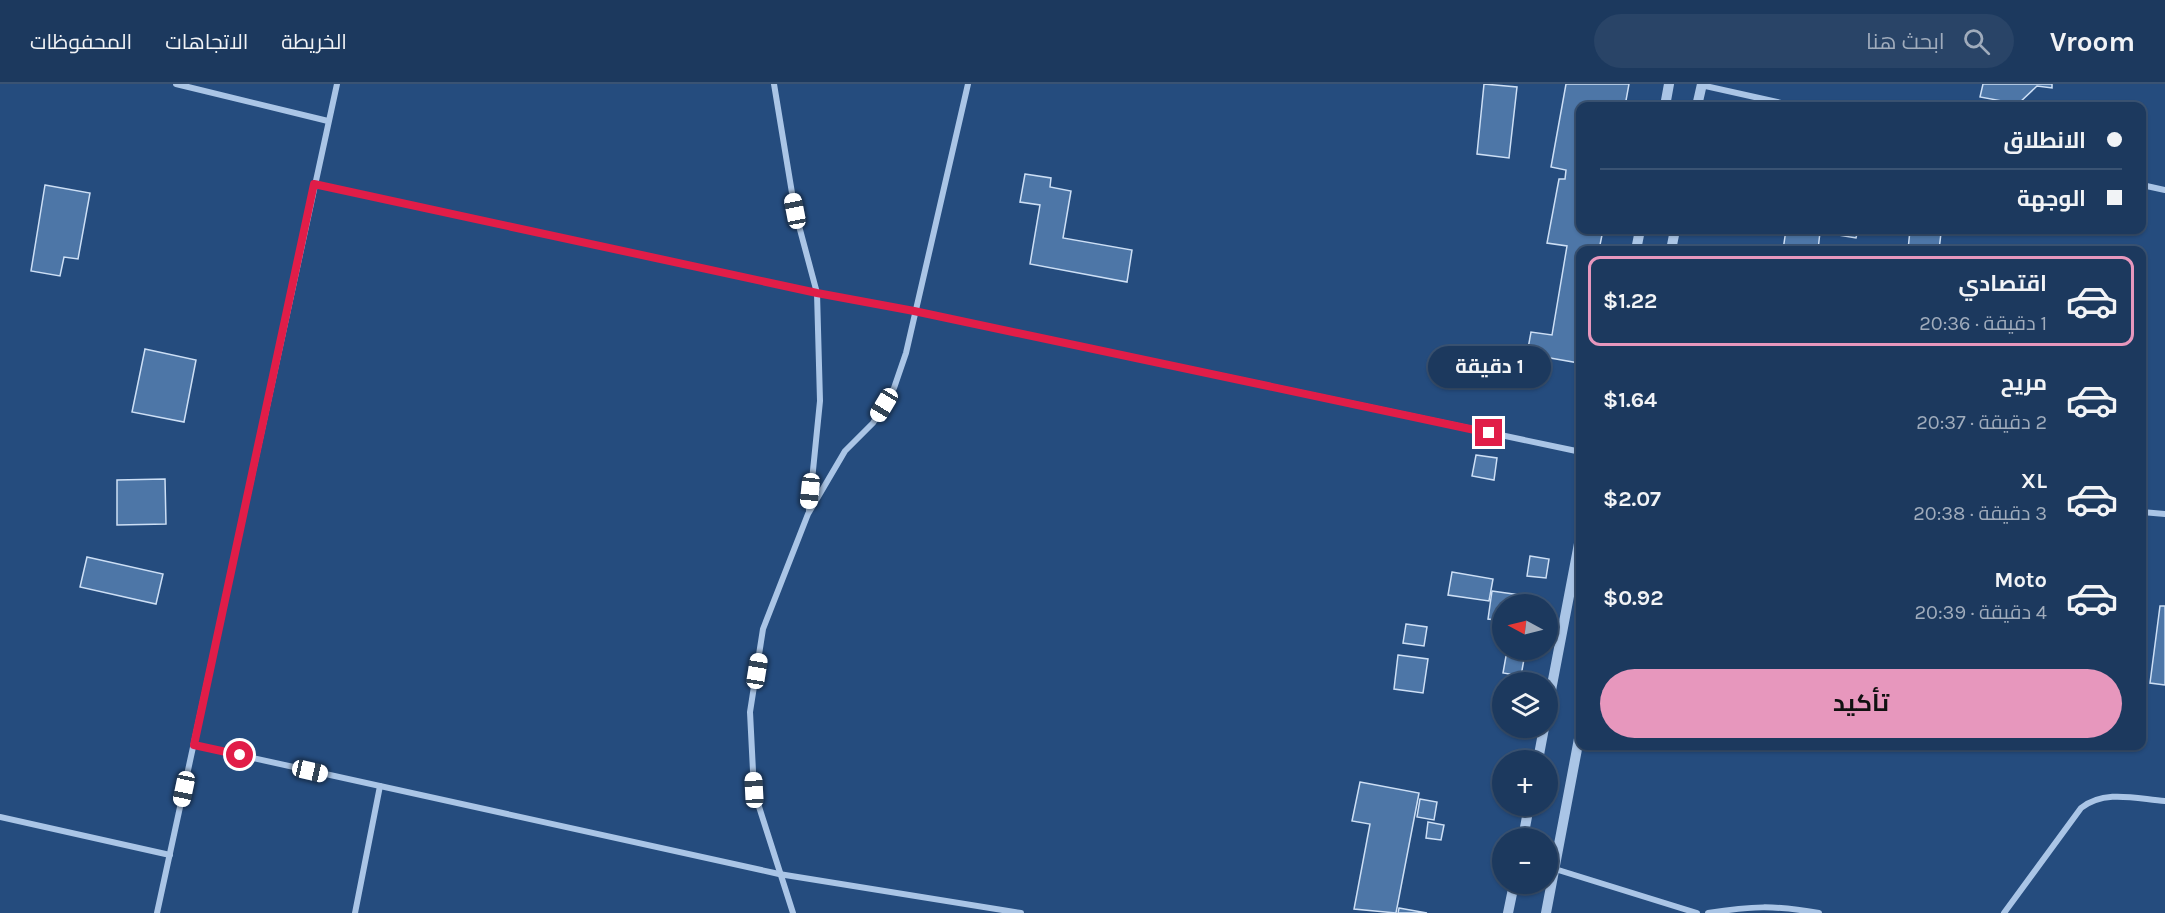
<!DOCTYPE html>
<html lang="ar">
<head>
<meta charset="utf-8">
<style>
  body { margin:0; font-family:Karla,Cairo,sans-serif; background:#294467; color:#f1f3f6; direction:rtl; height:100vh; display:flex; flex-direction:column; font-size:22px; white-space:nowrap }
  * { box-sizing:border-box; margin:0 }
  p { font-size:20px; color:#a0acbc }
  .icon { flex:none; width:33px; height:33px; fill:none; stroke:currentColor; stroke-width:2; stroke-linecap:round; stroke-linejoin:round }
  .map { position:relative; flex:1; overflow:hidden; direction:ltr }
  .side { position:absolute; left:1576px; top:162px; width:570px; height:504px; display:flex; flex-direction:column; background:#1c395e; border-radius:12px; box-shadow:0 2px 4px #0004,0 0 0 2px #3a5373; direction:rtl }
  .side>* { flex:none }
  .hud { position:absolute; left:1576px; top:18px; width:570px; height:132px; border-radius:12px; box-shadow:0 2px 4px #0004,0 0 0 2px #3a5373; direction:rtl; display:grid; align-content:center; height:132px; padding:0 24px; background:#1c395e }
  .needle { width:39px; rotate:277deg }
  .buttons { position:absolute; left:1492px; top:510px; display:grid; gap:12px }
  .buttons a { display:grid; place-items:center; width:66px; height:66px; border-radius:50%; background:#1c395e; box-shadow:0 2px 4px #0004,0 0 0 2px #3a5373; font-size:30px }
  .end { position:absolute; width:27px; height:27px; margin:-14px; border:8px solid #e11d48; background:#fff; box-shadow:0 0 0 3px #fff }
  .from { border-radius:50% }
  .bubble { position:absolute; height:42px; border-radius:21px; background:#1c395e; box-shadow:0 2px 4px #0004,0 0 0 2px #3a5373; font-size:20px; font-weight:700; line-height:42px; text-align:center; direction:rtl }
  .car { position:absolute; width:18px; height:36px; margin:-18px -9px; border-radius:8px; box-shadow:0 0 4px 2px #0007; background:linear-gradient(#fff 24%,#345 0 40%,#fff 0 76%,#345 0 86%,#fff 0) }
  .hud b { display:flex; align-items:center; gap:21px; height:57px; font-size:22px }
  .hud b+b { border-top:2px solid #3a5373 }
  .hud i { width:15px; height:15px; background:#f1f3f6 }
  ul { padding:10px 0 0; list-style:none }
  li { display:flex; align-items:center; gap:18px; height:90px; margin:0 12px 9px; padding:0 12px; border:3px solid transparent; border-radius:12px }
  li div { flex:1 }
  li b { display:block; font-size:22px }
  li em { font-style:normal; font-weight:700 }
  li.active { border-color:#e797bd }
  li>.icon { width:54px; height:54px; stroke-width:1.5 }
  .action { display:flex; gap:12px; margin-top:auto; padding:12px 24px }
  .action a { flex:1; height:69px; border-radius:36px; background:#e797bd; color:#111; font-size:24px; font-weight:700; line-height:69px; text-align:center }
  header { display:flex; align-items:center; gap:36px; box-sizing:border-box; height:84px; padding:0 30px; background:#1c395e; border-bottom:2px solid #3a5373 }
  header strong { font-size:28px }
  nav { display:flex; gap:33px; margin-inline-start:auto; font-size:21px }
  .search { width:420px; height:54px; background:#294467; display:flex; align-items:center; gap:15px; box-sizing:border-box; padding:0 21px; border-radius:33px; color:#a0acbc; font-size:22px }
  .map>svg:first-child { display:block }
  .building { fill:#4d76a7; stroke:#cddff5; stroke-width:1.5 }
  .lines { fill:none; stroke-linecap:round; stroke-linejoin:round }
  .minor { stroke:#aac5e6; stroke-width:6 }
  .tertiary { stroke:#aac5e6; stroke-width:10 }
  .route { stroke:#e11d48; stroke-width:8 }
</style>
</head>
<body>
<header>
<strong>Vroom</strong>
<div class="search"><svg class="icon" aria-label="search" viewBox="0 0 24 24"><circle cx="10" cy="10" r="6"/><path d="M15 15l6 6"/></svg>ابحث هنا</div>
<nav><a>الخريطة</a><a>الاتجاهات</a><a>المحفوظات</a></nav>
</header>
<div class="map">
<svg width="2165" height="829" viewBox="0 0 2165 829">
  <rect width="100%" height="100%" fill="#254c7e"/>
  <!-- building -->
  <g class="building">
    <polygon points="1484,0 1517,3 1509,74 1477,70"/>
    <polygon points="1566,0 1629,0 1625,22 1581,22 1581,146 1603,146 1599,166 1581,166 1579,279 1527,270 1531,248 1552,251 1567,162 1547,159 1559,95 1565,95 1566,86 1551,83"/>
    <polygon points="1983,0 2052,0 2052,4 2037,2 2018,20 1980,13"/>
    <polygon points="1025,90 1051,94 1050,103 1071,107 1063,154 1132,166 1127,198 1030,180 1040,121 1020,118"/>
    <polygon points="45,101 90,109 78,175 64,173 60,192 31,187"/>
    <polygon points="1786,146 1858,146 1856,154 1820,148 1818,166 1783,166"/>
    <polygon points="1910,146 1941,149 1939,166 1908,166"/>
    <polygon points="145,265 196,276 184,338 132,328"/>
    <polygon points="1476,371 1497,374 1494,396 1472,392"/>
    <polygon points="165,395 166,440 117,441 117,396"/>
    <polygon points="1530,472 1549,475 1546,494 1527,492"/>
    <polygon points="87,473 163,490 156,520 80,503"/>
    <polygon points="1452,488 1493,495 1489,517 1448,511"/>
    <polygon points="1492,507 1541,514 1541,520 1503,520 1503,537 1488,535"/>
    <polygon points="2160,522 2165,522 2165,601 2150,599"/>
    <polygon points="1406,540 1427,543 1424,562 1403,559"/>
    <polygon points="1398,571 1428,575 1423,609 1394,605"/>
    <polygon points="1506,572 1524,575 1521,592 1503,589"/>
    <polygon points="1360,698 1419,709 1396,829 1354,825 1370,740 1352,737"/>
    <polygon points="1420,715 1437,718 1434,736 1417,733"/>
    <polygon points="1428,738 1444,741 1441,756 1426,754"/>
    <polygon points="1399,824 1427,829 1398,829"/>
  </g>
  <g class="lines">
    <!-- minor -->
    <g class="minor">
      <polyline points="176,0 328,37"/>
      <polyline points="774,0 795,127 817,209 820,317 809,426"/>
      <polyline points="1701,1 1795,22"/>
      <polyline points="314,100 817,209 914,227 1581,368"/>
      <polyline points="2142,101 2165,106"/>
      <polyline points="2142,428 2165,430"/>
      <polyline points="194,661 779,790 1021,829"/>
      <polyline points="0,733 170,771"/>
      <polyline points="1555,785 1697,829"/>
      <polyline points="157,829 337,0"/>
      <polyline points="355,829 380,702"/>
      <polyline points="793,829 754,707 750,628 763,545 808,430 845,367 873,339 894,304 906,269 968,0"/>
      <path d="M1708 829C1751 822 1775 821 1819 829"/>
      <path d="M2004 829 2081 724C2105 705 2137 715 2165 717"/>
    </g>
    <!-- tertiary -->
    <g class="tertiary">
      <polyline points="1665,22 1669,0"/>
      <polyline points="1697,22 1702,0"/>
      <polyline points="1636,166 1640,146"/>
      <polyline points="1671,166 1675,146"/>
      <polyline points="1548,622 1581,449"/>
      <polyline points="1538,676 1544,644"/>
      <polyline points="1523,754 1529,722"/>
      <polyline points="1508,829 1514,800"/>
      <polyline points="1546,829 1581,644"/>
    </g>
  </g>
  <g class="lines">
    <!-- route -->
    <polyline class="route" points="240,671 194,661 314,100 817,209 914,227 1489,349"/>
  </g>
</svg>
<div class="buttons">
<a><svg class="needle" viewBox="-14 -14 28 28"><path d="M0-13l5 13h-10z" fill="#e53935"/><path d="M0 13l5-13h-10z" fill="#a0acbc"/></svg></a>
<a><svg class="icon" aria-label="layers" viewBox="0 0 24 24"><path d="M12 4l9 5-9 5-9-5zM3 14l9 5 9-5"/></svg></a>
<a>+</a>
<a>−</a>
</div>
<i class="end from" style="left:240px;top:671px"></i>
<i class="end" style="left:1489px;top:349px"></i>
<div class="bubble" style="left:1428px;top:262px;width:123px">1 دقيقة</div>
<i class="car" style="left:795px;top:127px;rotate:349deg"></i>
<i class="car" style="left:884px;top:321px;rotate:211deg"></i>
<i class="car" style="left:810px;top:407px;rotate:186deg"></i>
<i class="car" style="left:757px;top:587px;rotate:9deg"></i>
<i class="car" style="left:310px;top:687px;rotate:103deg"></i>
<i class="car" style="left:184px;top:705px;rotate:192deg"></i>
<i class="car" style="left:754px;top:706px;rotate:357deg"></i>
<div class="hud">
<b><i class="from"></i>الانطلاق</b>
<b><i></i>الوجهة</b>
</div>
<section class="side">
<ul>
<li class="active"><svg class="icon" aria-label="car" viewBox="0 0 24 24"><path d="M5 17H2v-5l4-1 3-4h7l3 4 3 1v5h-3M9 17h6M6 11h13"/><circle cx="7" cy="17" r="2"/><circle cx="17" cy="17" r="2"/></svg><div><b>اقتصادي</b><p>1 دقيقة · 20:36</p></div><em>$1.22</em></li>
<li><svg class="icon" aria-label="car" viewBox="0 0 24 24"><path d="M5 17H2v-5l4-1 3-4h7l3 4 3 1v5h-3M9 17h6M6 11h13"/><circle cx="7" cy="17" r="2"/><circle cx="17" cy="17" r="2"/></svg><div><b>مريح</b><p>2 دقيقة · 20:37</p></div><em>$1.64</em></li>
<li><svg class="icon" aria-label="car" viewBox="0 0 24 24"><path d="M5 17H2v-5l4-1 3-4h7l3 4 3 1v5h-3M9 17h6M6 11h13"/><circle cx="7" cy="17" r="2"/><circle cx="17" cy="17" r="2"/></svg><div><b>XL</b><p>3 دقيقة · 20:38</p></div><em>$2.07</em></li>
<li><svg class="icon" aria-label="car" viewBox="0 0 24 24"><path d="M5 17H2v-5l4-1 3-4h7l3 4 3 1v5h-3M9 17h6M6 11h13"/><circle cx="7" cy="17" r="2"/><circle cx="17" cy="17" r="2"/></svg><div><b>Moto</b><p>4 دقيقة · 20:39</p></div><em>$0.92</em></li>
</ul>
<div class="action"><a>تأكيد</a></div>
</section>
</div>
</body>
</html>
